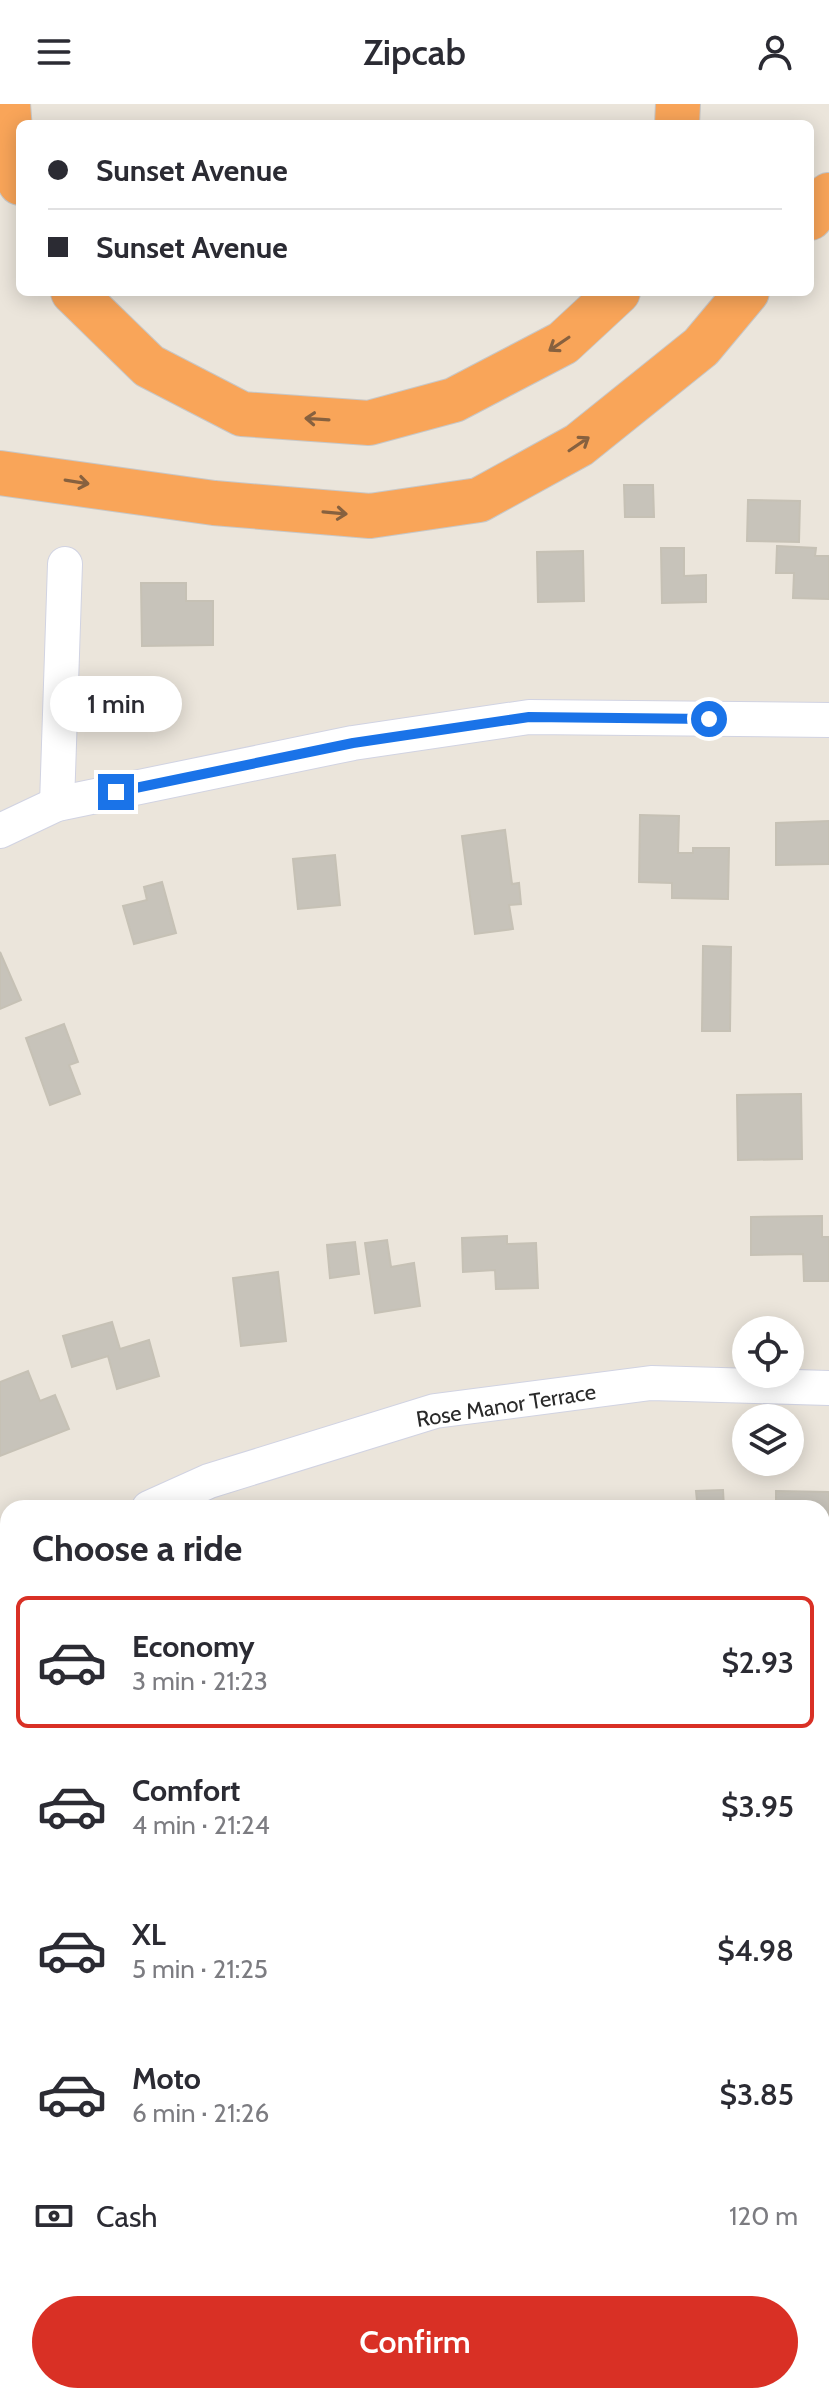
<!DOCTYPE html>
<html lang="en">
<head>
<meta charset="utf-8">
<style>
  body { margin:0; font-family:Cabin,sans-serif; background:#f2f2f3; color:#2b2b33; height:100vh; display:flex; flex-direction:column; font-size:30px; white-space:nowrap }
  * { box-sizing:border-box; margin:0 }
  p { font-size:26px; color:#7c7c81 }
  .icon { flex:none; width:44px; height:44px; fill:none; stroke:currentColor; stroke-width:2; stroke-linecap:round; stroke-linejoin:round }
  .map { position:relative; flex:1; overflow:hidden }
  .panel { position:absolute; left:0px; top:1396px; width:830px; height:904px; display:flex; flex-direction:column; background:#fff; border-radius:24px 24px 0 0; box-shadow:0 4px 20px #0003 }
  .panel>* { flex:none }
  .hud { position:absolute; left:16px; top:16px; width:798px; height:176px; border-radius:12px; box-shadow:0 4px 20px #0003; display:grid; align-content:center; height:176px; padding:0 32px; background:#fff }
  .tools { position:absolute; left:732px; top:1212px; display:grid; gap:16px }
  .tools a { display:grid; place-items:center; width:72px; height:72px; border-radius:50%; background:#fff; box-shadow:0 4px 20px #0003; font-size:40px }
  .end { position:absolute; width:36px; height:36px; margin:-18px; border:10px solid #1a73e8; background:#fff; box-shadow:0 0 0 4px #fff }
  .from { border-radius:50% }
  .bubble { position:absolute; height:56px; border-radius:28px; background:#fff; box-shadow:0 4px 20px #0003; font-size:26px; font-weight:600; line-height:56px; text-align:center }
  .hud b { display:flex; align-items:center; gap:28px; height:76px; font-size:30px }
  .hud b+b { border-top:2px solid #e1e1e2 }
  .hud i { width:20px; height:20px; background:#2b2b33 }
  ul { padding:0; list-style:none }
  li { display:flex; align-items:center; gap:24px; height:132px; margin:0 16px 12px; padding:0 16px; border:4px solid transparent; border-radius:12px }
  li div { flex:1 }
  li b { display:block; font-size:30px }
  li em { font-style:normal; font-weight:600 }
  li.selected { border-color:#d93025 }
  li>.icon { width:72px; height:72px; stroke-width:1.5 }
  h2 { padding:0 32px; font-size:36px; line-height:96px }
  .pay { display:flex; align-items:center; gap:20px; height:88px; padding:0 32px; font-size:30px }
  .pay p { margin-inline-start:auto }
  .button { display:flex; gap:16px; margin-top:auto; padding:16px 32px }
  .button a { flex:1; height:92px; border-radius:48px; background:#d93025; color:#fff; font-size:32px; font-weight:600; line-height:92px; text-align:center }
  header { display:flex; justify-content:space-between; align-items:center; height:104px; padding:0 32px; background:#fff; font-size:36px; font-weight:600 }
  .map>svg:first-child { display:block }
  .building { fill:#c7c3ba; stroke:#c6c1b5; stroke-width:2 }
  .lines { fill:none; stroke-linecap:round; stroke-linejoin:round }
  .street-casing { stroke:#d1d3e2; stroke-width:36 }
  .highway-casing { stroke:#c7c7c7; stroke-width:46 }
  .street { stroke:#fff; stroke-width:34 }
  .highway { stroke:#f9a559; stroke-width:44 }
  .oneway { stroke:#87613f }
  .route { stroke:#1a73e8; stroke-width:10 }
  .labels { text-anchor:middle; stroke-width:6; stroke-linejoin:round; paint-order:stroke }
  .street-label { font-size:22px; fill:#292929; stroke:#fff }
</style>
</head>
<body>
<header><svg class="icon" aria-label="menu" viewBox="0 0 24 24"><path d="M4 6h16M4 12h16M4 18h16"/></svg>Zipcab<svg class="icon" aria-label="person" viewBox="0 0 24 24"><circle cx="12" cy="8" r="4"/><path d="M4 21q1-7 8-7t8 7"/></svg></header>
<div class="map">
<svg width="829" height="2300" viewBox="0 0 829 2300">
  <rect width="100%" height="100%" fill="#ebe5db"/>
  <!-- building -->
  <g class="building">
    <polygon points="624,381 653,381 654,413 625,413"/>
    <polygon points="748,396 800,397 799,438 747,437"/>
    <polygon points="777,442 816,444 815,452 829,452 829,495 793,494 794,469 776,469"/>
    <polygon points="661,444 684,444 684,472 706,471 706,498 662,499"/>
    <polygon points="583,447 584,497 538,498 537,448"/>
    <polygon points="141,479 186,479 186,497 213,497 213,541 142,542"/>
    <polygon points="640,711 679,712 678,749 693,749 693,744 729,744 728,795 672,794 672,779 639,778"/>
    <polygon points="829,717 829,760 776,761 776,719"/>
    <polygon points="505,726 512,780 519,779 521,800 509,801 513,825 475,830 462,732"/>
    <polygon points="335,751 340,801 298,805 293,755"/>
    <polygon points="162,778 176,829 134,840 123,802 147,796 144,783"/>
    <polygon points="703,842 731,843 730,927 702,927"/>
    <polygon points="0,848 21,896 0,905"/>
    <polygon points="64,920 78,958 69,961 80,990 50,1001 26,934"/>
    <polygon points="801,990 802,1055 738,1056 737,991"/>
    <polygon points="822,1112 822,1133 829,1133 829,1177 804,1177 803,1150 751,1151 751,1113"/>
    <polygon points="507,1132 507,1140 536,1139 538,1184 496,1185 495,1166 463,1168 462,1134"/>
    <polygon points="387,1136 391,1163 414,1159 420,1202 375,1209 365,1139"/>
    <polygon points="355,1138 359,1170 330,1174 327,1141"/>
    <polygon points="278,1168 286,1237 241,1242 233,1174"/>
    <polygon points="112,1218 120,1245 149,1236 159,1272 117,1285 108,1252 72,1263 63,1232"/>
    <polygon points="28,1267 40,1297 55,1291 69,1325 0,1352 0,1278"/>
    <polygon points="723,1386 724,1404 637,1404 637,1399 697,1397 696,1387"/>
    <polygon points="776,1387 829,1388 829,1452 822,1452 822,1404 776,1404"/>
    <polygon points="8,1594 8,1649 2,1650 3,1655 0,1656 0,1596"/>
    <polygon points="829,1883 829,1943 822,1944 822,1884"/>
    <polygon points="827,2153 829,2153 829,2226 825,2226"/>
    <polygon points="324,2292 359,2292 358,2300 324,2300"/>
  </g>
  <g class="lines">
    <!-- street casing -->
    <g class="street-casing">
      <g id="street">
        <polyline points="57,700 65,460"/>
        <polyline points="0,727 57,700 353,639 529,613 829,616"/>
        <polyline points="149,1404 209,1377 435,1307 651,1279 829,1284"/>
        <polyline points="0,1472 8,1468"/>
        <polyline points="822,2040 829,2041"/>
        <polyline points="0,2152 8,2150"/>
      </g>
    </g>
    <!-- highway casing -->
    <g class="highway-casing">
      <g id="highway">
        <polyline points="8,0 13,65 20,79"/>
        <polyline points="677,20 678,0"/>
        <polyline points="810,114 829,91"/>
        <polyline points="73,188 149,262 242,310 369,319 454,296 563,239 618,188"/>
        <polyline points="0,369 214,399 370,412 479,396 579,341 701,243 747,188"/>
      </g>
    </g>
    <!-- street -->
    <use href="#street" class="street"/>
    <!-- highway -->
    <use href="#highway" class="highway"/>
  </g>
  <!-- one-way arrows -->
  <defs><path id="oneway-shaft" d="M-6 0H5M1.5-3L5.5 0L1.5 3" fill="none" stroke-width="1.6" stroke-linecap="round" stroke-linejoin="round" transform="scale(2)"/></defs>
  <g class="oneway">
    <use href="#oneway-shaft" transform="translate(559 240) rotate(146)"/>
    <use href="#oneway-shaft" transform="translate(317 315) rotate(-176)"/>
    <use href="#oneway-shaft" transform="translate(579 340) rotate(-34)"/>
    <use href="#oneway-shaft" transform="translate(77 378) rotate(9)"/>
    <use href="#oneway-shaft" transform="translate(335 409) rotate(5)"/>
  </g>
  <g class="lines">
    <!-- route -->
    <polyline class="route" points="116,688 353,639 529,613 709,615"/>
  </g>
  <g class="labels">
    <!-- street labels -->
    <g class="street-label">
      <text transform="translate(506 1301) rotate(-9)" y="8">Rose Manor Terrace</text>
    </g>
  </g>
</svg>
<div class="tools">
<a><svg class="icon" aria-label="locate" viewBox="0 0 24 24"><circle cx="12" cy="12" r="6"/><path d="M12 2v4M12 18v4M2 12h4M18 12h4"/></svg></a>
<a><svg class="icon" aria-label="layers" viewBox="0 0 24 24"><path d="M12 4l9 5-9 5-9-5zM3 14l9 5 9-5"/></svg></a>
</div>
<i class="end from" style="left:709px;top:615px"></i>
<i class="end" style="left:116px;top:688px"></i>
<div class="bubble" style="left:50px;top:572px;width:132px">1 min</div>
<div class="hud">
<b><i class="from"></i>Sunset Avenue</b>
<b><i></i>Sunset Avenue</b>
</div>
<section class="panel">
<h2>Choose a ride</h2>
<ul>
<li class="selected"><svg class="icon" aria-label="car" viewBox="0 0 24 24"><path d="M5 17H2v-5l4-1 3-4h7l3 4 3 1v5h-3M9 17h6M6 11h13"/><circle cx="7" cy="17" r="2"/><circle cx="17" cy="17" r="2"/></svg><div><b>Economy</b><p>3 min · 21:23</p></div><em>$2.93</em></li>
<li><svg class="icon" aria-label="car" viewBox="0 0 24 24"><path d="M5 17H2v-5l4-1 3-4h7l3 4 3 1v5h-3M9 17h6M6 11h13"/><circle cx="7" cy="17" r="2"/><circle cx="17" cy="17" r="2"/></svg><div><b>Comfort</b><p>4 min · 21:24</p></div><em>$3.95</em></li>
<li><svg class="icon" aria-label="car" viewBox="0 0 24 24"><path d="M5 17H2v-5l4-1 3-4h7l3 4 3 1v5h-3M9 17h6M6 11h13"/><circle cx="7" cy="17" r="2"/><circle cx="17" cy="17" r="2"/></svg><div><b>XL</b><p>5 min · 21:25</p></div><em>$4.98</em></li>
<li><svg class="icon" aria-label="car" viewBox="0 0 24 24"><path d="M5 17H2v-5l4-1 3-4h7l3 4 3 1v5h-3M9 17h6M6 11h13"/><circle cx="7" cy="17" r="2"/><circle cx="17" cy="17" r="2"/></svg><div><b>Moto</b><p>6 min · 21:26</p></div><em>$3.85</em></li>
</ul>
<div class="pay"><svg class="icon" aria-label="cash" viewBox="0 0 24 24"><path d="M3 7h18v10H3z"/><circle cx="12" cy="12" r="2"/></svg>Cash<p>120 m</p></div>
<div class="button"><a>Confirm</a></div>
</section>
</div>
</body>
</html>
